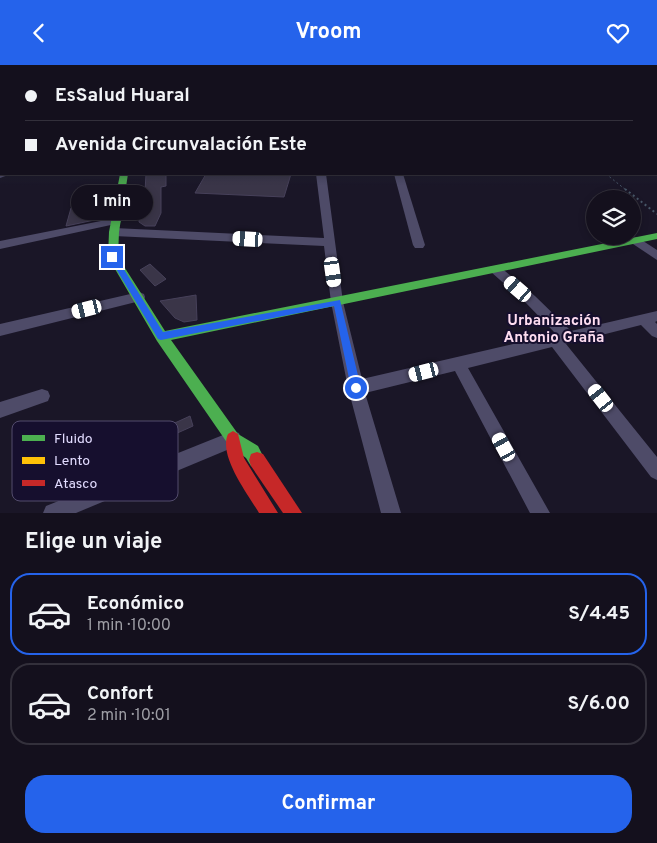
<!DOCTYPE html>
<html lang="es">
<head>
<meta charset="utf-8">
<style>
  body { margin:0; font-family:Overpass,sans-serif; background:#1d1926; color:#f1f3f6; height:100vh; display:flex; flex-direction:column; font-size:19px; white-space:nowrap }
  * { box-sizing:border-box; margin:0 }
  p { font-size:16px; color:#9d9da4 }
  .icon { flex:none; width:28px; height:28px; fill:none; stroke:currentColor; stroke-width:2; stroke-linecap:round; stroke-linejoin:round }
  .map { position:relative; height:448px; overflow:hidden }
  .sheet { display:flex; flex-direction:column; background:#14101d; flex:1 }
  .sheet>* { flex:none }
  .top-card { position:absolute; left:0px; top:0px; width:658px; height:110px; box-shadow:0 2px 8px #0003,0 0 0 1px #33303b; display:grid; align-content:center; height:110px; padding:0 25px; background:#14101d }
  .fabs { position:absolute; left:586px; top:125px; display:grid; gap:10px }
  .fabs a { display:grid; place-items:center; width:55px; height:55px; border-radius:50%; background:#14101d; box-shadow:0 2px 8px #0003,0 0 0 1px #33303b; font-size:25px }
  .end { position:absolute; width:22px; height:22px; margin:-11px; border:6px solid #2563eb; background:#fff; box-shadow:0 0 0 2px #fff }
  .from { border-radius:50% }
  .bubble { position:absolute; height:35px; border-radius:18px; background:#14101d; box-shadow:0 2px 8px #0003,0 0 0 1px #33303b; font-size:16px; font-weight:700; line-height:35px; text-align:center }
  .car { position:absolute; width:15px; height:30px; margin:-15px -8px; border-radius:6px; box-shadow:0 0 4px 1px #0007; background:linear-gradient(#fff 24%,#345 0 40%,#fff 0 76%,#345 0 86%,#fff 0) }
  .top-card b { display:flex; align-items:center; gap:18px; height:48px; font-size:19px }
  .top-card b+b { border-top:1px solid #33303b }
  .top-card i { width:12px; height:12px; background:#f1f3f6 }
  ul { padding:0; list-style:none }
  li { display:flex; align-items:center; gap:15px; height:82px; margin:0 10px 8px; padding:0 15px; border:2px solid #33303b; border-radius:20px }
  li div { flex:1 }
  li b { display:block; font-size:19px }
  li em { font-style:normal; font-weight:700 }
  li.active { border-color:#2563eb }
  li>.icon { width:45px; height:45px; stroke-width:1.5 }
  h2 { padding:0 25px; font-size:22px; line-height:60px }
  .primary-button { display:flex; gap:10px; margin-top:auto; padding:10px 25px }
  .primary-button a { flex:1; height:58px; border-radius:20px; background:#2563eb; color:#fff; font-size:20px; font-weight:700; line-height:58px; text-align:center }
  header { display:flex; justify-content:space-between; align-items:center; height:65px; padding:0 25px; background:#2563eb; color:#fff; font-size:22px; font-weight:700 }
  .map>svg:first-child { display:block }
  .building { fill:#3a3548; stroke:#47415a }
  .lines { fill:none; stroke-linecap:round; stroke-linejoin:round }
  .path-far1 { stroke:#485768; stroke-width:1; stroke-dasharray:2 2.5; stroke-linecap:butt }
  .path { stroke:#485768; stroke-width:2; stroke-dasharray:2 3; stroke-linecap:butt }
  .lane { fill:#4e4b68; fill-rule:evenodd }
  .street { fill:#4e4b68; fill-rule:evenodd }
  .fast { fill:#4caf50; fill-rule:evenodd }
  .slow { fill:#ffc107; fill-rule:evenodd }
  .jam { fill:#c62828; fill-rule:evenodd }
  .route { fill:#2563eb }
  .labels { text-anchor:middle; stroke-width:4; stroke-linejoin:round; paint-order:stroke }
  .neighbourhood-label { font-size:15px; font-weight:bold; fill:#ffdef1; stroke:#160f2e }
  .key { fill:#160f2e; stroke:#534c6d; stroke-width:1 }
  .key-label { font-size:14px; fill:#e2dcff }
</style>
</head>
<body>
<header><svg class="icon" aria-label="back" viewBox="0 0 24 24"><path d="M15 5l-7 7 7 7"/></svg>Vroom<svg class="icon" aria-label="heart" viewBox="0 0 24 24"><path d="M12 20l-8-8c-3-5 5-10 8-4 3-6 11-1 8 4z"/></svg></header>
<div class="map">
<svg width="657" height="448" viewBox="0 0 657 448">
  <rect width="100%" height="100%" fill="#1a1627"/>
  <!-- building -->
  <g class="building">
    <polygon points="146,109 166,109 166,121 161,122 161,148 155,161 145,161 139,157 140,143 144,143"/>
    <polygon points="206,109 291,109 284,132 195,128"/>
    <polygon points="71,143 107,146 104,153 66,161"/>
    <polygon points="150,199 166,214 155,221 140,205"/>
    <polygon points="196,230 197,255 184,257 175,253 160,236"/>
    <polygon points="190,351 193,361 155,378 153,368"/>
  </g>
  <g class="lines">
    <!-- path-far1 -->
    <polyline class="path-far1" points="606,109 626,125"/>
    <!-- path -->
    <polyline class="path" points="625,124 657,149"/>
    <!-- lane -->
    <rect class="lane" x="656" y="58" width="1" height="2"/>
    <!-- street -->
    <g class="street">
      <rect x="656" y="75" width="1" height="5"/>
      <polygon points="0,107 1,109 11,109 0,113"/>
      <polygon points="316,109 326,109 343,237 362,314 556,269 525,237 491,207 489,204 491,201 499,201 535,231 571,266 657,246 657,256 655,257 657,259 657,273 652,271 641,260 566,279 657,392 657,415 651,412 552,282 468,303 550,448 530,448 455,306 365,328 401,448 381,448 348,323 331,237 324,181 114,171 109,167 114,163 324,173"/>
      <polygon points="394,109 403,109 425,180 423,183 415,183 413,180"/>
      <polygon points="116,153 120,154 121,156 120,158 0,184 0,176"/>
      <polygon points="637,172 657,185 657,195 633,179 631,176 633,173"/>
      <polygon points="139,227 144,229 145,232 144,235 0,271 0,259"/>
      <polygon points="42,324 48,326 50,331 48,336 0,353 0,337"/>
      <polygon points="233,366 239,368 241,374 239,380 76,448 43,448 46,441"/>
    </g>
    <!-- fast -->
    <polygon class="fast" points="120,109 128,109 119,167 118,192 165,266 657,168 657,174 171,275 238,369 258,381 265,395 263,401 257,403 251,401 246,393 228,379 157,276 108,192 109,167"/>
    <!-- slow -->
    <rect class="slow" x="0" y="64" width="1" height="4"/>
    <!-- jam -->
    <g class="jam">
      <path d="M233 366 238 369 244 393 278 448H259C248 429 218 391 228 369Z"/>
      <polygon points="257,387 263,389 302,448 283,448 251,401 249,395 251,389"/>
    </g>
  </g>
  <!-- sky -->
  <linearGradient id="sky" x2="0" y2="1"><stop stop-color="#0e0c15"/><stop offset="0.48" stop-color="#383c52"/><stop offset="1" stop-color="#383c52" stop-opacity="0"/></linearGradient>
  <rect width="657" height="121" fill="url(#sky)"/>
  <!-- route -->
  <polygon class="route" points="112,189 115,190 163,267 340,235 361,323 359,326 352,326 351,323 334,241 161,275 158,274 109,192"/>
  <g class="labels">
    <!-- neighbourhood labels -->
    <g class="neighbourhood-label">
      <text x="554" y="260">Urbanización<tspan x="554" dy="17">Antonio Graña</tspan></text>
    </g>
  </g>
  <!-- legend -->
  <rect x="12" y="356" width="166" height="80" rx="8" class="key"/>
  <rect x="22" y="370" width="23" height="6" fill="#4caf50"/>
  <rect x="22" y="392" width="23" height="7" fill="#ffc107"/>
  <rect x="22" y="415" width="23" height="6" fill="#c62828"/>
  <g class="key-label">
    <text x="54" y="378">Fluido</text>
    <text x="54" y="400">Lento</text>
    <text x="54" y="423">Atasco</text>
  </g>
</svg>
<div class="fabs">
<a><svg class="icon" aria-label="layers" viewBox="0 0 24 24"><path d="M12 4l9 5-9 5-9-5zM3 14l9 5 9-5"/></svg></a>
</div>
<i class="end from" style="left:356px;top:323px"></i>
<i class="end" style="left:112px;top:192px"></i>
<div class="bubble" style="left:71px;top:120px;width:82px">1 min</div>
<i class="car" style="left:248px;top:174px;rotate:273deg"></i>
<i class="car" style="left:333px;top:207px;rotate:172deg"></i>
<i class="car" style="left:518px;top:224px;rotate:311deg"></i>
<i class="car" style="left:87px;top:244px;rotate:256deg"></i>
<i class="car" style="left:424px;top:307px;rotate:256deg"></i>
<i class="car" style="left:601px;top:333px;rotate:322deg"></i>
<i class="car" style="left:504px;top:382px;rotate:331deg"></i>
<div class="top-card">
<b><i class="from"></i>EsSalud Huaral</b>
<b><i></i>Avenida Circunvalación Este</b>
</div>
</div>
<section class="sheet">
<h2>Elige un viaje</h2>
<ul>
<li class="active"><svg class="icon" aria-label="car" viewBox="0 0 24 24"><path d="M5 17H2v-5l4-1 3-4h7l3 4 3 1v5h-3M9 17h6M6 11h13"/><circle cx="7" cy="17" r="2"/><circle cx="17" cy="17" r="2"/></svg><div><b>Económico</b><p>1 min · 10:00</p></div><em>S/4.45</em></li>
<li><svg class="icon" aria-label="car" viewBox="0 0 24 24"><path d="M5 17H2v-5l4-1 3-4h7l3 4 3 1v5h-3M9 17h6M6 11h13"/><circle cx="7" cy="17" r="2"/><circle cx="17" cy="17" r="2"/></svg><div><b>Confort</b><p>2 min · 10:01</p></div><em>S/6.00</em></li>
</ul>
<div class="primary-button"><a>Confirmar</a></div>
</section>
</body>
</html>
